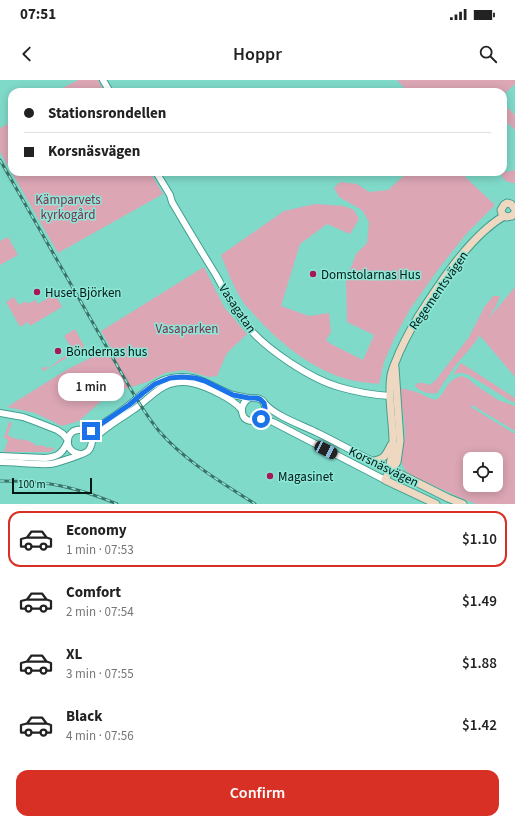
<!DOCTYPE html>
<html lang="en">
<head>
<meta charset="utf-8">
<style>
  body { margin:0; font-family:"Source Sans 3",sans-serif; background:#f6f6f6; color:#222; height:100vh; display:flex; flex-direction:column; font-size:15px; white-space:nowrap }
  * { box-sizing:border-box; margin:0 }
  p { font-size:13px; color:#767676 }
  .icon { flex:none; width:22px; height:22px; fill:none; stroke:currentColor; stroke-width:2; stroke-linecap:round; stroke-linejoin:round }
  .map { position:relative; height:424px; overflow:hidden }
  .side { display:flex; flex-direction:column; background:#fff; flex:1 }
  .side>* { flex:none }
  .top-card { position:absolute; left:8px; top:8px; width:499px; height:88px; border-radius:12px; box-shadow:0 2px 10px #0003; display:grid; align-content:center; height:88px; padding:0 16px; background:#fff }
  .buttons { position:absolute; left:463px; top:372px; display:grid; gap:8px }
  .buttons a { display:grid; place-items:center; width:40px; height:40px; border-radius:8px; background:#fff; box-shadow:0 2px 10px #0003; font-size:20px }
  .scale { position:absolute; left:12px; bottom:10px; width:80px; box-sizing:border-box; padding-left:4px; border:2px solid #001914; border-top:0; font-size:11px; line-height:14px; white-space:nowrap; color:#001914; -webkit-text-stroke:3px #8ce7d6; paint-order:stroke }
  .end { position:absolute; width:18px; height:18px; margin:-9px; border:5px solid #1a73e8; background:#fff; box-shadow:0 0 0 2px #fff }
  .from { border-radius:50% }
  .bubble { position:absolute; height:28px; border-radius:12px; background:#fff; box-shadow:0 2px 10px #0003; font-size:13px; font-weight:600; line-height:28px; text-align:center }
  .car { position:absolute; width:12px; height:24px; margin:-12px -6px; border-radius:5px; box-shadow:0 0 3px 1px #0007; background:linear-gradient(#222 24%,#8ab4d8 0 40%,#222 0 76%,#8ab4d8 0 86%,#222 0) }
  .top-card b { display:flex; align-items:center; gap:14px; height:38px; font-size:15px }
  .top-card b+b { border-top:1px solid #e0e0e0 }
  .top-card i { width:10px; height:10px; background:#222 }
  ul { padding:7px 0 0; list-style:none }
  li { display:flex; align-items:center; gap:12px; height:56px; margin:0 8px 6px; padding:0 8px; border:2px solid transparent; border-radius:12px }
  li div { flex:1 }
  li b { display:block; font-size:15px }
  li em { font-style:normal; font-weight:600 }
  li.selected { border-color:#d93025 }
  li>.icon { width:36px; height:36px; stroke-width:1.5 }
  .action { display:flex; gap:8px; margin-top:auto; padding:8px 16px }
  .action a { flex:1; height:46px; border-radius:12px; background:#d93025; color:#fff; font-size:16px; font-weight:600; line-height:46px; text-align:center }
  .status { display:flex; justify-content:space-between; align-items:center; height:28px; padding:0 20px; background:#fff; direction:ltr }
  .status svg { height:11px; fill:currentColor }
  header { display:flex; justify-content:space-between; align-items:center; height:52px; padding:0 16px; background:#fff; font-size:18px; font-weight:600 }
  .map>svg:first-child { display:block }
  .green { fill:#dca6b5; fill-rule:evenodd }
  .lines { fill:none; stroke-linecap:round; stroke-linejoin:round }
  .tertiary-casing { stroke:#429f8f; stroke-width:8 }
  .secondary-casing { stroke:#429f8f; stroke-width:9 }
  .tertiary { stroke:#fff; stroke-width:6 }
  .secondary { stroke:#eed8c2; stroke-width:7 }
  .rail-casing { stroke:#3b7268; stroke-width:3 }
  .rail { stroke:#8ce7d6; stroke-width:1.5; stroke-dasharray:4.5; stroke-linecap:butt }
  .route { stroke:#1a73e8; stroke-width:5 }
  .poi-dot { fill:#a71858; stroke:#8ce7d6; stroke-width:1.5 }
  .labels { text-anchor:middle; stroke-width:3; stroke-linejoin:round; paint-order:stroke }
  .park-label { font-size:13px; fill:#802e4c; stroke:#8ce7d6 }
  .poi-label { font-size:13px; fill:#001914; stroke:#8ce7d6; text-anchor:start }
  .street-label { font-size:13px; fill:#001914; stroke:#8ce7d6 }
</style>
</head>
<body>
<div class="status"><b>07:51</b><svg viewBox="0 0 49 12"><path d="M0 12V9h3v3zM5 12V6h3v6zM10 12V3h3v9zM15 12V0h3v12zM26 1h20v11H26zM47 4h2v5h-2z"/></svg></div>
<header><svg class="icon" aria-label="back" viewBox="0 0 24 24"><path d="M15 5l-7 7 7 7"/></svg>Hoppr<svg class="icon" aria-label="search" viewBox="0 0 24 24"><circle cx="10" cy="10" r="6"/><path d="M15 15l6 6"/></svg></header>
<div class="map">
<svg width="515" height="424" viewBox="0 0 515 424">
  <rect width="100%" height="100%" fill="#7fdac9"/>
  <!-- green -->
  <g class="green">
    <polygon points="78,0 98,0 104,12 55,12"/>
    <polygon points="397,0 515,0 515,4 503,15 503,12 408,12"/>
    <polygon points="503,23 515,35 515,50 503,39"/>
    <polygon points="12,42 12,92 150,92 163,114 58,173 0,72 0,48"/>
    <path d="M515 90V103C508 103 502 100 501 93Z"/>
    <path d="M408 92H460L495 125 467 153 440 187 410 229 395 257 384 282 379 304C366 303 352 301 340 297 306 285 274 258 251 231 248 228 244 224 242 220 233 206 227 190 221 175L284 131 315 124 344 126 354 130 359 139 350 154 327 144 300 164 281 226 309 236 329 233 331 252 326 260 331 264 363 280 374 255 347 242 346 202 356 174 367 163 369 142 362 130 339 117 334 108 340 102 357 104 369 112 388 110Z"/>
    <polygon points="8,157 18,175 0,185 0,161"/>
    <polygon points="204,187 224,227 247,254 227,273 217,296 209,297 184,290 165,293 147,302 109,314 79,341 62,346 35,333 7,327 68,289 111,268 101,251"/>
    <path d="M515 207V297L482 258 479 256C474 265 466 273 459 281 451 291 444 302 437 313 429 315 420 311 415 306L418 303H423L430 305 436 300 469 257 485 226 493 216H500L496 226 488 239Z"/>
    <polygon points="53,210 62,227 30,246 28,242 20,247 6,222 14,217 19,225 23,222 29,223 36,220 38,224 48,218 46,214"/>
    <polygon points="75,249 84,266 84,268 44,291 41,289 46,286 47,289 73,270 64,256"/>
    <path d="M461 283 515 318V322H512L469 295C463 293 459 292 454 295V293Z"/>
    <path d="M462 296 469 299 474 304 498 320 515 326V351L472 325 471 327 515 354V424H476L461 418 417 398C412 395 405 392 403 386 399 376 404 366 405 355 405 339 402 324 398 308H400C406 309 413 311 419 313 425 316 429 318 435 320 447 314 444 300 462 296ZM470 379H496V405H470Z"/>
    <polygon points="9,342 12,343 8,354 9,356 19,360 21,358 22,360 25,360 30,361 32,363 35,363 34,365 39,366 40,365 45,366 46,368 49,367 55,369 49,372 4,372 8,360 4,358"/>
  </g>
  <g class="lines">
    <!-- tertiary casing -->
    <g class="tertiary-casing">
      <g id="tertiary">
        <polyline points="103,0 110,12"/>
        <path d="M156 92 170 115 172 122C186 146 201 171 216 195 226 213 235 232 248 247 267 270 311 299 339 307 356 312 373 315 390 316"/>
        <path d="M249 318C245 321 241 326 242 332 244 344 255 341 263 340 266 340 270 341 273 342L385 400"/>
        <path d="M265 324C277 337 302 345 318 353 342 365 365 378 390 389"/>
        <polyline points="0,333 23,337 34,341 57,350 63,354 68,360"/>
        <path d="M87 352 94 350C105 342 118 334 129 325 143 314 154 301 172 298 199 293 210 307 233 315 238 316 243 317 248 318 256 318 266 317 265 329 265 335 262 338 258 342"/>
        <path d="M92 361C103 348 119 340 133 330 144 323 153 312 165 306 184 297 203 305 220 314 228 318 235 322 242 330"/>
        <path d="M0 376 45 378C57 377 62 374 67 363"/>
        <path d="M0 382C16 382 33 385 50 384 54 384 85 374 88 371 91 368 93 362 91 357 89 353 85 350 81 350 65 348 62 372 80 374"/>
      </g>
    </g>
    <!-- secondary casing -->
    <g class="secondary-casing">
      <g id="secondary">
        <polyline points="515,129 511,124 507,123 504,125 501,130 502,134 506,137 512,136 515,132"/>
        <polyline points="395,287 400,361 397,382 394,387 390,389 385,400 436,424"/>
        <path d="M372 381C384 380 386 375 391 365"/>
        <path d="M390 389C389 382 393 375 393 368 394 344 387 319 391 295 392 291 393 287 395 283 401 267 409 252 418 237 439 204 470 156 504 136"/>
        <polyline points="390,389 448,418 463,424"/>
      </g>
    </g>
    <!-- tertiary -->
    <use href="#tertiary" class="tertiary"/>
    <!-- secondary -->
    <use href="#secondary" class="secondary"/>
    <!-- rail casing -->
    <g class="rail-casing">
      <g id="rail">
        <path d="M0 80 130 308C139 323 148 338 159 351 186 382 221 402 255 424"/>
        <path d="M0 401C14 401 29 401 43 403 69 406 93 414 117 424"/>
      </g>
    </g>
    <!-- rail -->
    <use href="#rail" class="rail"/>
  </g>
  <g class="lines">
    <!-- route -->
    <polyline class="route" points="91,351 129,325 143,313 155,304 170,298 182,297 195,298 205,301 233,315 249,318 256,318 260,319 264,323 265,328 264,335 261,339"/>
  </g>
  <!-- markers -->
  <g class="poi-dot">
    <circle cx="313" cy="194" r="4"/>
    <circle cx="37" cy="212" r="4"/>
    <circle cx="58" cy="271" r="4"/>
    <circle cx="270" cy="396" r="4"/>
  </g>
  <g class="labels">
    <!-- park labels -->
    <g class="park-label">
      <text x="68" y="124">Kämparvets<tspan x="68" dy="15">kyrkogård</tspan></text>
      <text x="187" y="253">Vasaparken</text>
    </g>
    <!-- poi labels -->
    <g class="poi-label">
      <text x="321" y="199">Domstolarnas Hus</text>
      <text x="45" y="217">Huset Björken</text>
      <text x="66" y="276">Böndernas hus</text>
      <text x="278" y="401">Magasinet</text>
    </g>
    <!-- street labels -->
    <g class="street-label">
      <text transform="translate(438 210) rotate(-55)" y="5">Regementsvägen</text>
      <text transform="translate(238 228) rotate(56)" y="5">Vasagatan</text>
      <text transform="translate(384 386) rotate(26)" y="5">Korsnäsvägen</text>
    </g>
  </g>
</svg>
<div class="buttons">
<a><svg class="icon" aria-label="locate" viewBox="0 0 24 24"><circle cx="12" cy="12" r="6"/><path d="M12 2v4M12 18v4M2 12h4M18 12h4"/></svg></a>
</div>
<div class="scale">100 m</div>
<i class="end from" style="left:261px;top:339px"></i>
<i class="end" style="left:91px;top:351px"></i>
<div class="bubble" style="left:58px;top:293px;width:66px">1 min</div>
<i class="car" style="left:326px;top:370px;rotate:117deg"></i>
<div class="top-card">
<b><i class="from"></i>Stationsrondellen</b>
<b><i></i>Korsnäsvägen</b>
</div>
</div>
<section class="side">
<ul>
<li class="selected"><svg class="icon" aria-label="car" viewBox="0 0 24 24"><path d="M5 17H2v-5l4-1 3-4h7l3 4 3 1v5h-3M9 17h6M6 11h13"/><circle cx="7" cy="17" r="2"/><circle cx="17" cy="17" r="2"/></svg><div><b>Economy</b><p>1 min · 07:53</p></div><em>$1.10</em></li>
<li><svg class="icon" aria-label="car" viewBox="0 0 24 24"><path d="M5 17H2v-5l4-1 3-4h7l3 4 3 1v5h-3M9 17h6M6 11h13"/><circle cx="7" cy="17" r="2"/><circle cx="17" cy="17" r="2"/></svg><div><b>Comfort</b><p>2 min · 07:54</p></div><em>$1.49</em></li>
<li><svg class="icon" aria-label="car" viewBox="0 0 24 24"><path d="M5 17H2v-5l4-1 3-4h7l3 4 3 1v5h-3M9 17h6M6 11h13"/><circle cx="7" cy="17" r="2"/><circle cx="17" cy="17" r="2"/></svg><div><b>XL</b><p>3 min · 07:55</p></div><em>$1.88</em></li>
<li><svg class="icon" aria-label="car" viewBox="0 0 24 24"><path d="M5 17H2v-5l4-1 3-4h7l3 4 3 1v5h-3M9 17h6M6 11h13"/><circle cx="7" cy="17" r="2"/><circle cx="17" cy="17" r="2"/></svg><div><b>Black</b><p>4 min · 07:56</p></div><em>$1.42</em></li>
</ul>
<div class="action"><a>Confirm</a></div>
</section>
</body>
</html>
